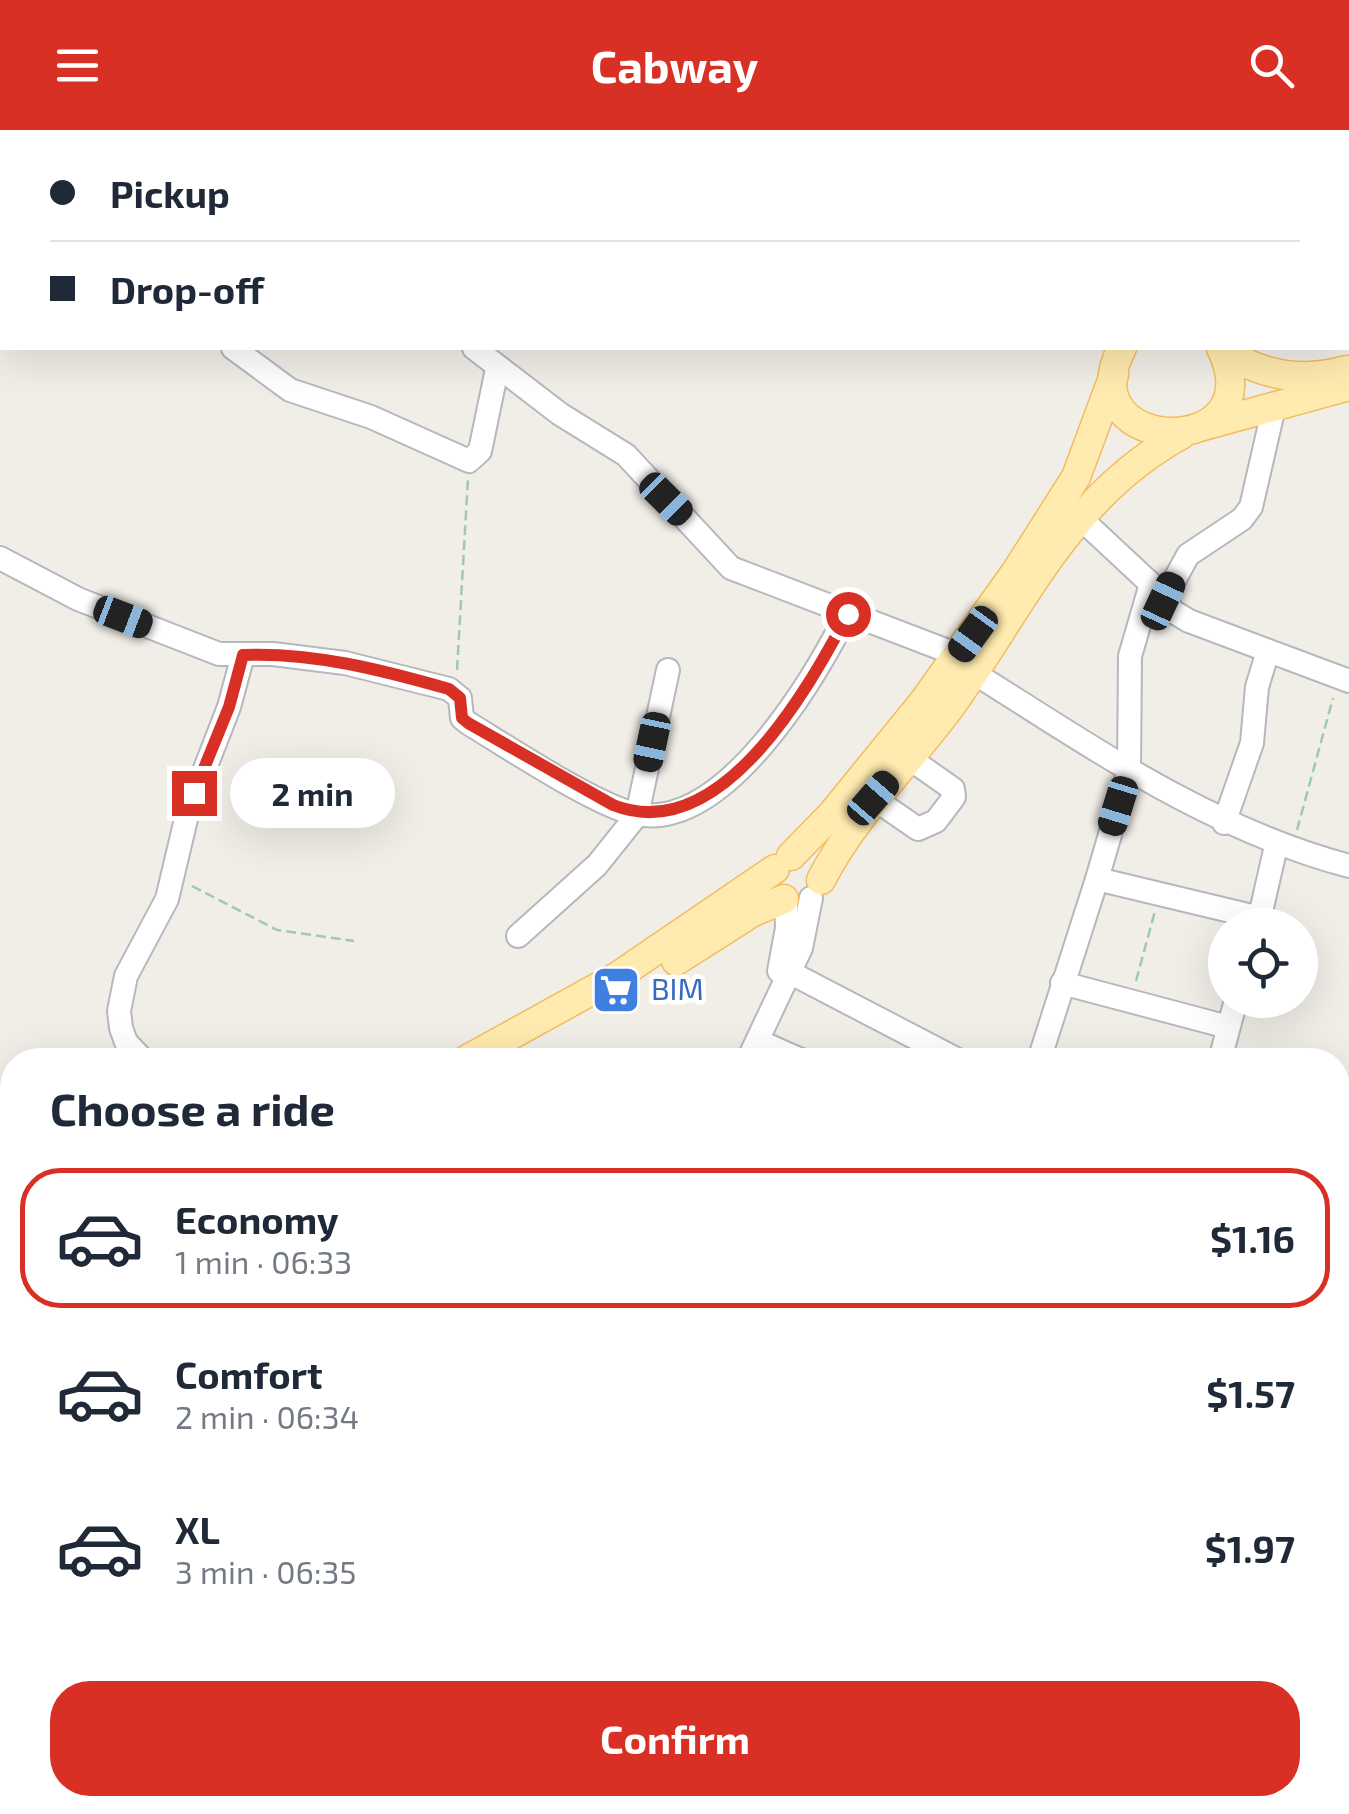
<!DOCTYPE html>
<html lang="en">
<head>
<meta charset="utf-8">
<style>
  body { margin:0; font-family:"Exo 2",sans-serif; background:#f2f2f3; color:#1f2937; height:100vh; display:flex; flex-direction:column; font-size:38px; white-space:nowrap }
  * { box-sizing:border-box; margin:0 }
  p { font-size:32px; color:#747a83 }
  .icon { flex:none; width:55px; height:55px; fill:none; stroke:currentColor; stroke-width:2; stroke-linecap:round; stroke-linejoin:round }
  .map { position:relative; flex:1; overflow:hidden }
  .sheet { position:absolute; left:0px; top:918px; width:1350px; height:768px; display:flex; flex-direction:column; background:#fff; border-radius:40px 40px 0 0; box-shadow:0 10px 40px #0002 }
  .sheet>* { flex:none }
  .hud { position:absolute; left:0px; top:0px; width:1350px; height:220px; box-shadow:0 10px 40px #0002; display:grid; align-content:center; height:220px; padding:0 50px; background:#fff }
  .tools { position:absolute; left:1208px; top:778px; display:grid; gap:20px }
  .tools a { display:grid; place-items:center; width:110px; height:110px; border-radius:50%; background:#fff; box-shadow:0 10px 40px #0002; font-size:50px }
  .end { position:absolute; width:45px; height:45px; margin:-22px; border:12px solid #d93025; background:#fff; box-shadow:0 0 0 5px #fff }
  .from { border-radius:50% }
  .bubble { position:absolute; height:70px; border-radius:35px; background:#fff; box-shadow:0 10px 40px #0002; font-size:32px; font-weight:700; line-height:70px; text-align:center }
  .car { position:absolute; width:30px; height:60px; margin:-30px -15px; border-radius:12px; box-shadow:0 0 8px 2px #0007; background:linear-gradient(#222 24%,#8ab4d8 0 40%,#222 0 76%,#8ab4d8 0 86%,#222 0) }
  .hud b { display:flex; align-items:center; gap:35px; height:95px; font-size:38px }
  .hud b+b { border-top:2px solid #e0e1e3 }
  .hud i { width:25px; height:25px; background:#1f2937 }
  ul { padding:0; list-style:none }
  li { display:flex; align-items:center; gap:30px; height:140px; margin:0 20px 15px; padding:0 30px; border:5px solid transparent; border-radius:40px }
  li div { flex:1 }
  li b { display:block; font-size:38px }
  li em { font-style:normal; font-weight:700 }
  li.active { border-color:#d93025 }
  li>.icon { width:90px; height:90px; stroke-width:1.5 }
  h2 { padding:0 50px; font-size:45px; line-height:120px }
  .primary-button { display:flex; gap:20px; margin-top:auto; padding:20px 50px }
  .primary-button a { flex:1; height:115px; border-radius:40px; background:#d93025; color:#fff; font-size:40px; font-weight:700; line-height:115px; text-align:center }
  header { display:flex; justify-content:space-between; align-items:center; height:130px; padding:0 50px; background:#d93025; color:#fff; font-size:45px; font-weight:700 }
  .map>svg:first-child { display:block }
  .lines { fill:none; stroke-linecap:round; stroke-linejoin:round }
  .minor-casing { stroke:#b5b8bc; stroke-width:26 }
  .major-casing { stroke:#f3bc5f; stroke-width:31 }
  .path { stroke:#9ecca7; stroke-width:2.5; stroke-dasharray:10 5; stroke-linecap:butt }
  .minor { stroke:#fff; stroke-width:22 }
  .major { stroke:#ffebaf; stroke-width:28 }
  .route { stroke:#d93025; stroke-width:12 }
  .labels { text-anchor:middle; stroke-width:9; stroke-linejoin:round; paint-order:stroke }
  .shop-label { font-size:30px; fill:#366cbe; stroke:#fff; text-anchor:start }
</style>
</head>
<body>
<header><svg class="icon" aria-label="menu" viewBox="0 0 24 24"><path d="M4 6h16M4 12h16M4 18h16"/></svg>Cabway<svg class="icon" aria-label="search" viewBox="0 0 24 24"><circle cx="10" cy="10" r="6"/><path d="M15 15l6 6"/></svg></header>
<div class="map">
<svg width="1349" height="1684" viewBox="0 0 1349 1684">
  <rect width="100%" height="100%" fill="#f1eee8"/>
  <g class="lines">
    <!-- minor casing -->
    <g class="minor-casing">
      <g id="minor">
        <polyline points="1053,0 1057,2"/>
        <polyline points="1089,0 1093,2"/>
        <polyline points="489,2 491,0"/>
        <polyline points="1309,2 1310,0"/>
        <polyline points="1348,64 1349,65"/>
        <polyline points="0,66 2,68"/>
        <polyline points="233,218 290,260 371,287 469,331 480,321 497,239"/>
        <polyline points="474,218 560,284 626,325 731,438 958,525"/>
        <polyline points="1078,386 1151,454 1174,482 1189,491 1349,551"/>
        <path d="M0 428 78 469 219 524H273L345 533 449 559 460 568 462 588 468 593C506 616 598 677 636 684 725 702 815 547 847 484"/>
        <polyline points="1163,471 1188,425 1242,389 1251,377 1274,277"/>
        <path d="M974 543C1097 620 1208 698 1349 736"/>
        <polyline points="873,668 918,699 936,691 954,667 953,659 909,628"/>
        <polyline points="1224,693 1252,613 1257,557 1268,521"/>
        <polyline points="1097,749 1129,640 1130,526 1151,454"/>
        <polyline points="1258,795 1276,716"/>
        <polyline points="518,806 597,735 637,685 668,540"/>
        <polyline points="779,841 787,798 786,770"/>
        <polyline points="791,843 958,930"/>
        <polyline points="1062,853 1228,897"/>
        <polyline points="758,911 801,930"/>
        <polyline points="143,930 126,912 121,898 119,881 126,846 167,769 187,685 229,577 243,525"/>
        <polyline points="748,930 801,818 811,768"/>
        <polyline points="1039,930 1097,749 1260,788"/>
        <polyline points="1220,930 1236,870"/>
        <polyline points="1338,999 1349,1003"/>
        <polyline points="0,1497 12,1511"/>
        <polyline points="0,1654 12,1636"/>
        <polyline points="50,1672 61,1684"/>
        <polyline points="154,1672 164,1684"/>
        <polyline points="478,1672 502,1684"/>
        <polyline points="1215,1672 1219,1684"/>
        <polyline points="532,1674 598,1675"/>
        <polyline points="367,1684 373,1672"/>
      </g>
    </g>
    <!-- major casing -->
    <g class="major-casing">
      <g id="major">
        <polyline points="1194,2 1194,0"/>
        <path d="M1122 218C1065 327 1276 333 1221 218"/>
        <path d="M1221 218C1259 246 1301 253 1347 240"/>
        <polyline points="1203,296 1349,256"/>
        <polyline points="791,726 832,684 924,571 1017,440 1076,347 1114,245"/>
        <path d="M821 750C854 686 905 637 948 580 1022 479 1066 368 1181 305"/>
        <polyline points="676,831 753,782 784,769"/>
        <polyline points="466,930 618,846 775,739"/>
        <polyline points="0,1171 12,1164"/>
      </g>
    </g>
    <!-- path -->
    <g class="path">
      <polyline points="457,540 468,348"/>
      <polyline points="1297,700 1333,568"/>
      <polyline points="192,756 277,800 354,811"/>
      <polyline points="1136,851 1155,781"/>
    </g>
    <!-- minor -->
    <use href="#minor" class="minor"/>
    <!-- major -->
    <use href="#major" class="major"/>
  </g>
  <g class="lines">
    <!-- route -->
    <path class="route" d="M194 663 229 577 243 525C313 522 382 540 449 559L460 568 462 588 468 593 613 675C720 717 807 561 848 484"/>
  </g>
  <!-- icons -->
  <defs>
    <g id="supermarket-square" transform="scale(2.5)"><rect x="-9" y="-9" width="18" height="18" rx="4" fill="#3f7fe0" stroke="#fff"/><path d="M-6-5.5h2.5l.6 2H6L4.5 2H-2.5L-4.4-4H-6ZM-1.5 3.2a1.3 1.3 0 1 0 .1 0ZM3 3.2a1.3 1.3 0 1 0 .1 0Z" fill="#fff"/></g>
  </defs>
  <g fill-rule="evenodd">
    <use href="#supermarket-square" x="616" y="860"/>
  </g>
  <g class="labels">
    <!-- shop labels -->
    <g class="shop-label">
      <text x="651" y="870">BIM</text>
    </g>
  </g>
</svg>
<div class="tools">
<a><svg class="icon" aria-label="locate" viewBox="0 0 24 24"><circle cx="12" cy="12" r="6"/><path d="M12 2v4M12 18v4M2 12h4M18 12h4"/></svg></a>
</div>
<i class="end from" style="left:848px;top:484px"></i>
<i class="end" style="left:194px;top:663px"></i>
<div class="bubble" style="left:230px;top:628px;width:165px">2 min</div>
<i class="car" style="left:666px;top:369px;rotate:135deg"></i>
<i class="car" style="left:1163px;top:471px;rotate:25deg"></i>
<i class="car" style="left:123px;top:487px;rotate:111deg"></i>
<i class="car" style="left:973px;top:504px;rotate:216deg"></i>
<i class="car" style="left:652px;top:612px;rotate:192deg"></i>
<i class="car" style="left:873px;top:668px;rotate:41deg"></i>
<i class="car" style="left:1118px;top:676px;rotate:197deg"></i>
<div class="hud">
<b><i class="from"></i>Pickup</b>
<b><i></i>Drop-off</b>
</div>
<section class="sheet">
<h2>Choose a ride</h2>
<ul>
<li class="active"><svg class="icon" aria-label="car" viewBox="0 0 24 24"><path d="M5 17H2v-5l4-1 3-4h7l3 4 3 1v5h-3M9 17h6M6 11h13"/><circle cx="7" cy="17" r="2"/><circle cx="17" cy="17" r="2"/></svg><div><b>Economy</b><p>1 min · 06:33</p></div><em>$1.16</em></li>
<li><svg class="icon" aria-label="car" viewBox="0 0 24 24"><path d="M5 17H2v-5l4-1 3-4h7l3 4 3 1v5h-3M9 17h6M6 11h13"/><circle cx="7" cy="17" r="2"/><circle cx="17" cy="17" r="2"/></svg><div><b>Comfort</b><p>2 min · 06:34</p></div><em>$1.57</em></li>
<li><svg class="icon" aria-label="car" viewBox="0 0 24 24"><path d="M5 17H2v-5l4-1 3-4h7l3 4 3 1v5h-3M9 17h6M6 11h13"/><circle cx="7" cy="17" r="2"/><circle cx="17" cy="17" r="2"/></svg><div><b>XL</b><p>3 min · 06:35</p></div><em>$1.97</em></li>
</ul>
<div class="primary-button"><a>Confirm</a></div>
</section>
</div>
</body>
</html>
